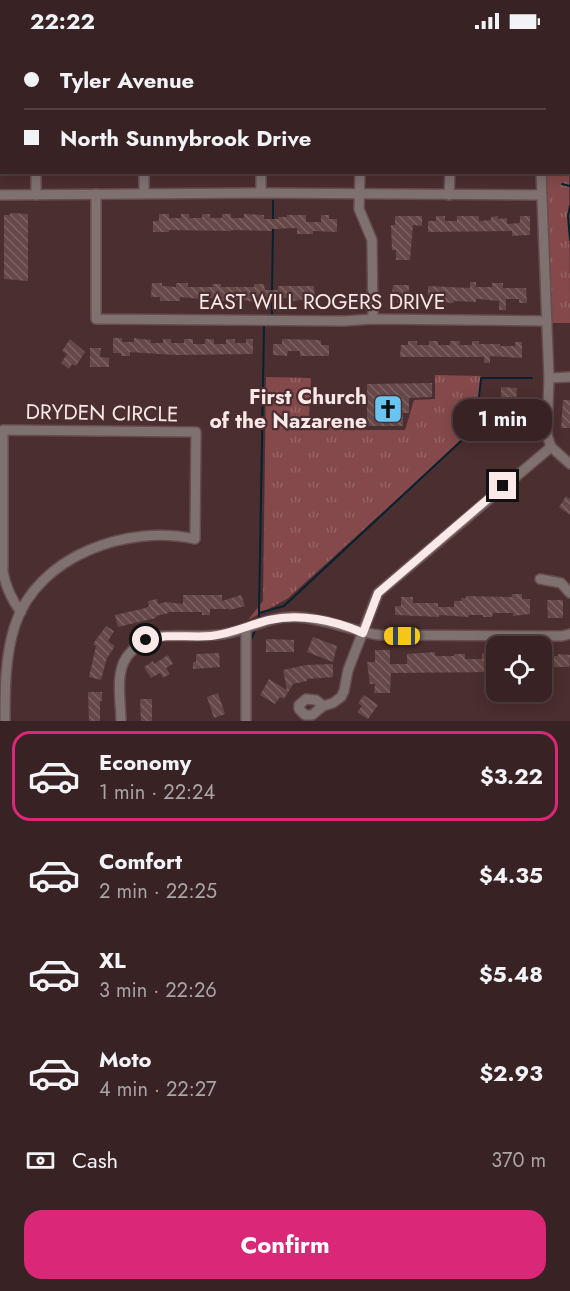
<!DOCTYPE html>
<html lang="en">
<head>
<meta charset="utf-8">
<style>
  body { margin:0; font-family:Jost,sans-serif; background:#432f30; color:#f1f3f6; height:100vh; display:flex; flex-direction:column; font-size:22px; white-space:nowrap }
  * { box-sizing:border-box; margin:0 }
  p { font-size:20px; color:#aba4a6 }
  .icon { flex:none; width:33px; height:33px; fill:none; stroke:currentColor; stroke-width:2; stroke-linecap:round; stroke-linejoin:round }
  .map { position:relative; height:679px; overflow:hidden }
  .drawer { display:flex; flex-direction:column; background:#382223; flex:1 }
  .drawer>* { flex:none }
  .banner { position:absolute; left:0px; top:0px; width:570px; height:132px; box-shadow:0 3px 15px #0003,0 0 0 2px #523f41; display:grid; align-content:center; height:132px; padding:0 24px; background:#382223 }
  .buttons { position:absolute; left:486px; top:594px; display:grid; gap:12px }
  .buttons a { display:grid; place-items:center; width:66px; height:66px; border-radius:12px; background:#382223; box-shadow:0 3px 15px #0003,0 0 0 2px #523f41; font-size:30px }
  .end { position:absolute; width:27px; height:27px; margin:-14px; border:8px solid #fbe8e8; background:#111; box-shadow:0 0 0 3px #111 }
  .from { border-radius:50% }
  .bubble { position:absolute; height:42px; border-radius:18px; background:#382223; box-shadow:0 3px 15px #0003,0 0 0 2px #523f41; font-size:20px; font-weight:700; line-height:42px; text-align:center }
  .car { position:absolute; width:18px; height:36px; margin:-18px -9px; border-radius:8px; box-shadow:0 0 4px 2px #0007; background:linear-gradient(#f5c518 24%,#345 0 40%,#f5c518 0 76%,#345 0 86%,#f5c518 0) }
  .banner b { display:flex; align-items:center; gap:21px; height:57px; font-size:22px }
  .banner b+b { border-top:2px solid #523f41 }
  .banner i { width:15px; height:15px; background:#f1f3f6 }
  ul { padding:10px 0 0; list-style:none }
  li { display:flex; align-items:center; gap:18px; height:90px; margin:0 12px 9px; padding:0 12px; border:3px solid transparent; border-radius:18px }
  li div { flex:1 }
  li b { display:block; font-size:22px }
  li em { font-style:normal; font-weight:700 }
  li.selected { border-color:#db2777 }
  li>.icon { width:54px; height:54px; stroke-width:1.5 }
  .pay { display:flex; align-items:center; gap:15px; height:66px; padding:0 24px; font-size:22px }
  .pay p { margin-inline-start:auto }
  .action { display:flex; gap:12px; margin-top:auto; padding:12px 24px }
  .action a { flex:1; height:69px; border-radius:18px; background:#db2777; color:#fff; font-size:24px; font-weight:700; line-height:69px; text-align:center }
  .status { display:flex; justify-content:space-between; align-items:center; height:42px; padding:0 30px; background:#382223; direction:ltr }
  .status svg { height:16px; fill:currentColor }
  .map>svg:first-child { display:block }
  .grass { fill:url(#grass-tufts) }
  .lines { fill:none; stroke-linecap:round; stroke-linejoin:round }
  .stream { stroke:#042230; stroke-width:2 }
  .building { fill:url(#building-back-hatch) }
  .street-casing { stroke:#674c4d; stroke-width:12 }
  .street { stroke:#807171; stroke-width:9 }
  .route { stroke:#fbe8e8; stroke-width:8 }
  .labels { text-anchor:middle; stroke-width:4.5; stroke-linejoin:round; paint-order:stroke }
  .street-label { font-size:21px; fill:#fbe8e8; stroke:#4b2e2f }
  .poi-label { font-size:21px; font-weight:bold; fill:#fbe8e8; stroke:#4b2e2f; text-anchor:end }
</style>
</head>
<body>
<div class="status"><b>22:22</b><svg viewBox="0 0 49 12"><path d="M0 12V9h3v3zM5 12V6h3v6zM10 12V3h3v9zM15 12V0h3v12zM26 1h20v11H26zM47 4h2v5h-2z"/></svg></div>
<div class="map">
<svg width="570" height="679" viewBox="0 0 570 679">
  <defs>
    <pattern id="grass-tufts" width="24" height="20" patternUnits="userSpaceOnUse" patternTransform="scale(1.5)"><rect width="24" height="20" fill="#85494b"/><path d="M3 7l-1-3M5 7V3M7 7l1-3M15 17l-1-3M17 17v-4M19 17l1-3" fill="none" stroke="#976365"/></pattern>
    <pattern id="building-back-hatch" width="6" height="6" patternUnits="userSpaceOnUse" patternTransform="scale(1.5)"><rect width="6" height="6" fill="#664848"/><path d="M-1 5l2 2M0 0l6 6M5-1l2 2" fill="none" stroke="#7d6262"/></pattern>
  </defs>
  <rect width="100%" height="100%" fill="#4b2e2f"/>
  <!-- grass -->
  <g class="grass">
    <polygon points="569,103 570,281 547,281 545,131 568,130"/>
    <polygon points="435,333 481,334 479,383 287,557 248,578 263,559 266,335 311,336 309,377 361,377 360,388 405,388 414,358 435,357"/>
  </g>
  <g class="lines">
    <!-- stream -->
    <g class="stream">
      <polyline points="346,2 346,0"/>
      <polyline points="562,142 570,144"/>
      <polyline points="570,164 568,174 570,198"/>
      <polyline points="273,180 273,159"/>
      <polyline points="272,249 273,186"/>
      <polyline points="272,273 272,255"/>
      <polyline points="259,570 264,285"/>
      <polyline points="259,578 259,571 284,564 476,385 481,336 532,336"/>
      <polyline points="252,596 256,586"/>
    </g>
  </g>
  <!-- building -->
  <g class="building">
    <polygon points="10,171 28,172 28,239 4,237 4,173 10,173"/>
    <polygon points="159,172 169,172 169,176 181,176 181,172 189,172 189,176 202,176 202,172 210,172 210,176 222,176 222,172 231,172 231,176 244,176 244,172 264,173 264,177 278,177 278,175 287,175 287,173 306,173 306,180 321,180 321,173 329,173 329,177 337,177 337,190 313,189 313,192 297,192 297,186 272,187 272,189 231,188 231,189 169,188 169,190 153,190 153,179 159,179"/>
    <polygon points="395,174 422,174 422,184 413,183 410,218 396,218 396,208 392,208 391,183 395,183"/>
    <polygon points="436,174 445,174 445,179 457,179 457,174 479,174 479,179 491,178 491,175 498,174 498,177 507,176 507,182 520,181 520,174 530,174 530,193 512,194 512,189 428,190 428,179 436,179"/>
    <polygon points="470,240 476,240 476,245 492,245 492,241 503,241 503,246 526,246 527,261 519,261 519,257 506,257 506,268 499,268 499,259 476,257 476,260 454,259 454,261 436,260 436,255 428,255 428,244 470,246"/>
    <polygon points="152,241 162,241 162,244 176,245 176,241 188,241 188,245 213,245 212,242 221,242 221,245 254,245 254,242 264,242 265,248 278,248 278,244 314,244 315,256 294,259 287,259 287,256 271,256 271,260 255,260 243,258 221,259 221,256 208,256 208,259 202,259 202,257 180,255 180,259 160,259 160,255 151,255"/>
    <polygon points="393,243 409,243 409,261 397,261 397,252 392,252"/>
    <polygon points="113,296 122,296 122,300 134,300 134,296 141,297 151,298 151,301 163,301 163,297 171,297 171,301 184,301 184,297 193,297 193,302 205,302 205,297 214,297 214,302 226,302 226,297 235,297 235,301 246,301 246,297 253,297 253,312 176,313 130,310 130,314 121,314 121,311 113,311"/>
    <polygon points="70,297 85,310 76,324 72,322 69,327 61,321 67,312 62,309"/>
    <polygon points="282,297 321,298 321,303 329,303 329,314 300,314 300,309 288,309 287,314 273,313 273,302 282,302"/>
    <polygon points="408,299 417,299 417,303 429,303 429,299 438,299 438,303 450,303 450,299 460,299 459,303 472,303 472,299 479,299 479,302 500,302 500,304 515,304 515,300 522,300 522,316 490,314 490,321 484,321 484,315 400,315 401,303 408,303"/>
    <polygon points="90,306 101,306 100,315 109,316 109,325 90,325"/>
    <polygon points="432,341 432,355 409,356 409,371 403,371 403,384 367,384 367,342"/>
    <polygon points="501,345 517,346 516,363 501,363"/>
    <polygon points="563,358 570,358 570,386 561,386"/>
    <polygon points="566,454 570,457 570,473 559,465"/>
    <polygon points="512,552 522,552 522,557 530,557 530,572 513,574 513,571 493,571 492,575 483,575 483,573 469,573 469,575 439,573 439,575 395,573 395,564 401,564 401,555 413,555 413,561 438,561 438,565 454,565 454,559 461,559 461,556 466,556 466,554 512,555"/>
    <polygon points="183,553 222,553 222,559 241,553 245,564 230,568 229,567 210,567 210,573 202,573 202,570 168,570 169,571 156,574 156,576 118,585 115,573 146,566 149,564 148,559 157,557 158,562 166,560 183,562"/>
    <polygon points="547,558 563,558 563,576 548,576"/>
    <polygon points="106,584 114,589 108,599 115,604 107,616 101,638 89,635 96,604 93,602"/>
    <polygon points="313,595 337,604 333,620 307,610"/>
    <polygon points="266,597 294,598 294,610 266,610"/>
    <polygon points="375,608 390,608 390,622 407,622 407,612 435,610 435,614 454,614 454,612 465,612 465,617 482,617 482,611 490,611 490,618 496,619 496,630 391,631 390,651 374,651 375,642 370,642 367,620 375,620"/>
    <polygon points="219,611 220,625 193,627 193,620 196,620 196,612"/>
    <polygon points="558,612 570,613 569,625 542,625 542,614 558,614"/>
    <polygon points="168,613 173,622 166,626 170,632 163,636 160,631 151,636 144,625 153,619 154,622"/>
    <polygon points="333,622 333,635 307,637 307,639 293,642 284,657 280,655 275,662 260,653 269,637 287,648 283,628 306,623"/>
    <polygon points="88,650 102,650 102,659 100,659 100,679 89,679"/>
    <polygon points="218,651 225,672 214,676 207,655"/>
    <polygon points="364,653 378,663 368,677 357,670 362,664 358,661"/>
    <polygon points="140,657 152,657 152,679 141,679"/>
  </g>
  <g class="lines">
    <!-- street casing -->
    <g class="street-casing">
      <g id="street">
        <polyline points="80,0 82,2"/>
        <polyline points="540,0 540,2"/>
        <polyline points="113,2 115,0"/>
        <polyline points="452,2 452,0"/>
        <polyline points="36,130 36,153"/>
        <polyline points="144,130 144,151"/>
        <polyline points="360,130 359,167 372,198 373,277"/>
        <polyline points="541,130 549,336 547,393 551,405 570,422"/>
        <polyline points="261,151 261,130"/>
        <polyline points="96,152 96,277 344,279 373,277 547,279"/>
        <polyline points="0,153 261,151 541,153"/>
        <polyline points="449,153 450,130"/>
        <polyline points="549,336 570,335"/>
        <polyline points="540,537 561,541 570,551"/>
        <polyline points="246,586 246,679"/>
        <polygon points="306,657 316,658 323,664 312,673 305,673 299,667 299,663"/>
        <polyline points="323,664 333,661 341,655 344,649 348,628 378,551 551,405"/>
        <path d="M5 679C5 647 5 614 15 583 38 513 129 482 195 497L196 390 3 388V530C6 546 11 557 21 570"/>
        <path d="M121 679C121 660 115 633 126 616 132 607 145 597 155 595 180 591 204 597 229 591 251 586 271 574 295 575 325 576 351 589 379 593L562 594 570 592"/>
      </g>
    </g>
    <!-- street -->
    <use href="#street" class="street"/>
  </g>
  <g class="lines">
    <!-- route -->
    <path class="route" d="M146 598C167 591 190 596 211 594 231 592 249 583 269 578 299 571 335 578 363 591L378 551 503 444"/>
  </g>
  <!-- icons -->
  <defs>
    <g id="church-square" transform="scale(1.5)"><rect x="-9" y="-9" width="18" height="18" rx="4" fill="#68c4f0" stroke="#4b2e2f"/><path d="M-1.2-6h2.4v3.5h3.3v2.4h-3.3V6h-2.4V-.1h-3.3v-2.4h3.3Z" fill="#111"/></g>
  </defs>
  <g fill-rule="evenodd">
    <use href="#church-square" x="388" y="367"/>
  </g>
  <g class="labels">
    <!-- street labels -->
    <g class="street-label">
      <text x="322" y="267">EAST WILL ROGERS DRIVE</text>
      <text transform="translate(102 371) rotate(1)" y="7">DRYDEN CIRCLE</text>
    </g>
    <!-- poi labels -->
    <g class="poi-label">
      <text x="367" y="362">First Church<tspan x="367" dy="24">of the Nazarene</tspan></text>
    </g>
  </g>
</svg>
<div class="buttons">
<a><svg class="icon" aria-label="locate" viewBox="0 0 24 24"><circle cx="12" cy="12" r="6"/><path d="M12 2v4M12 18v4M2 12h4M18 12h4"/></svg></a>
</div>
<i class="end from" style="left:146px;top:598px"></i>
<i class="end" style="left:503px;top:444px"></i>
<div class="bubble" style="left:453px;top:357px;width:99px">1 min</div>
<i class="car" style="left:402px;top:594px;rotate:270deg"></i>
<div class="banner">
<b><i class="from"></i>Tyler Avenue</b>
<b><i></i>North Sunnybrook Drive</b>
</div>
</div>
<section class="drawer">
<ul>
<li class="selected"><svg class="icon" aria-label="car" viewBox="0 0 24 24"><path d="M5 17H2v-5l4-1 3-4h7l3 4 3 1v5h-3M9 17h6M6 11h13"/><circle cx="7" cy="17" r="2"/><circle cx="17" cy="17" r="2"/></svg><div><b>Economy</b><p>1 min · 22:24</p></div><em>$3.22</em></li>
<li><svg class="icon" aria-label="car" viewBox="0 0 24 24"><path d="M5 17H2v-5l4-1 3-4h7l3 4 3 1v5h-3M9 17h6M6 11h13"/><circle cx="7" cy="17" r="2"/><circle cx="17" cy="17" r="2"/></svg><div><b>Comfort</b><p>2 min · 22:25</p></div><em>$4.35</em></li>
<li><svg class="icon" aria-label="car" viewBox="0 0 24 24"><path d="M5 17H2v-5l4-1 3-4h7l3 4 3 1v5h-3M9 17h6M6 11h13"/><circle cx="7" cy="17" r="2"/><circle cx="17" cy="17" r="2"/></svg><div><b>XL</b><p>3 min · 22:26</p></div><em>$5.48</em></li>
<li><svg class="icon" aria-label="car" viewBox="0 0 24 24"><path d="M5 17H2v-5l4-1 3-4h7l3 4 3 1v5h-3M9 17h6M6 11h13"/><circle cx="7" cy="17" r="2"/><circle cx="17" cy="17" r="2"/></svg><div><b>Moto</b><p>4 min · 22:27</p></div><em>$2.93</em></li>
</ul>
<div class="pay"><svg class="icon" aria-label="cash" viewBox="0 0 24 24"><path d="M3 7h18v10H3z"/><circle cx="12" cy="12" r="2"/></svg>Cash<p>370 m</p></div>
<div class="action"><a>Confirm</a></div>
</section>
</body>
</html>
